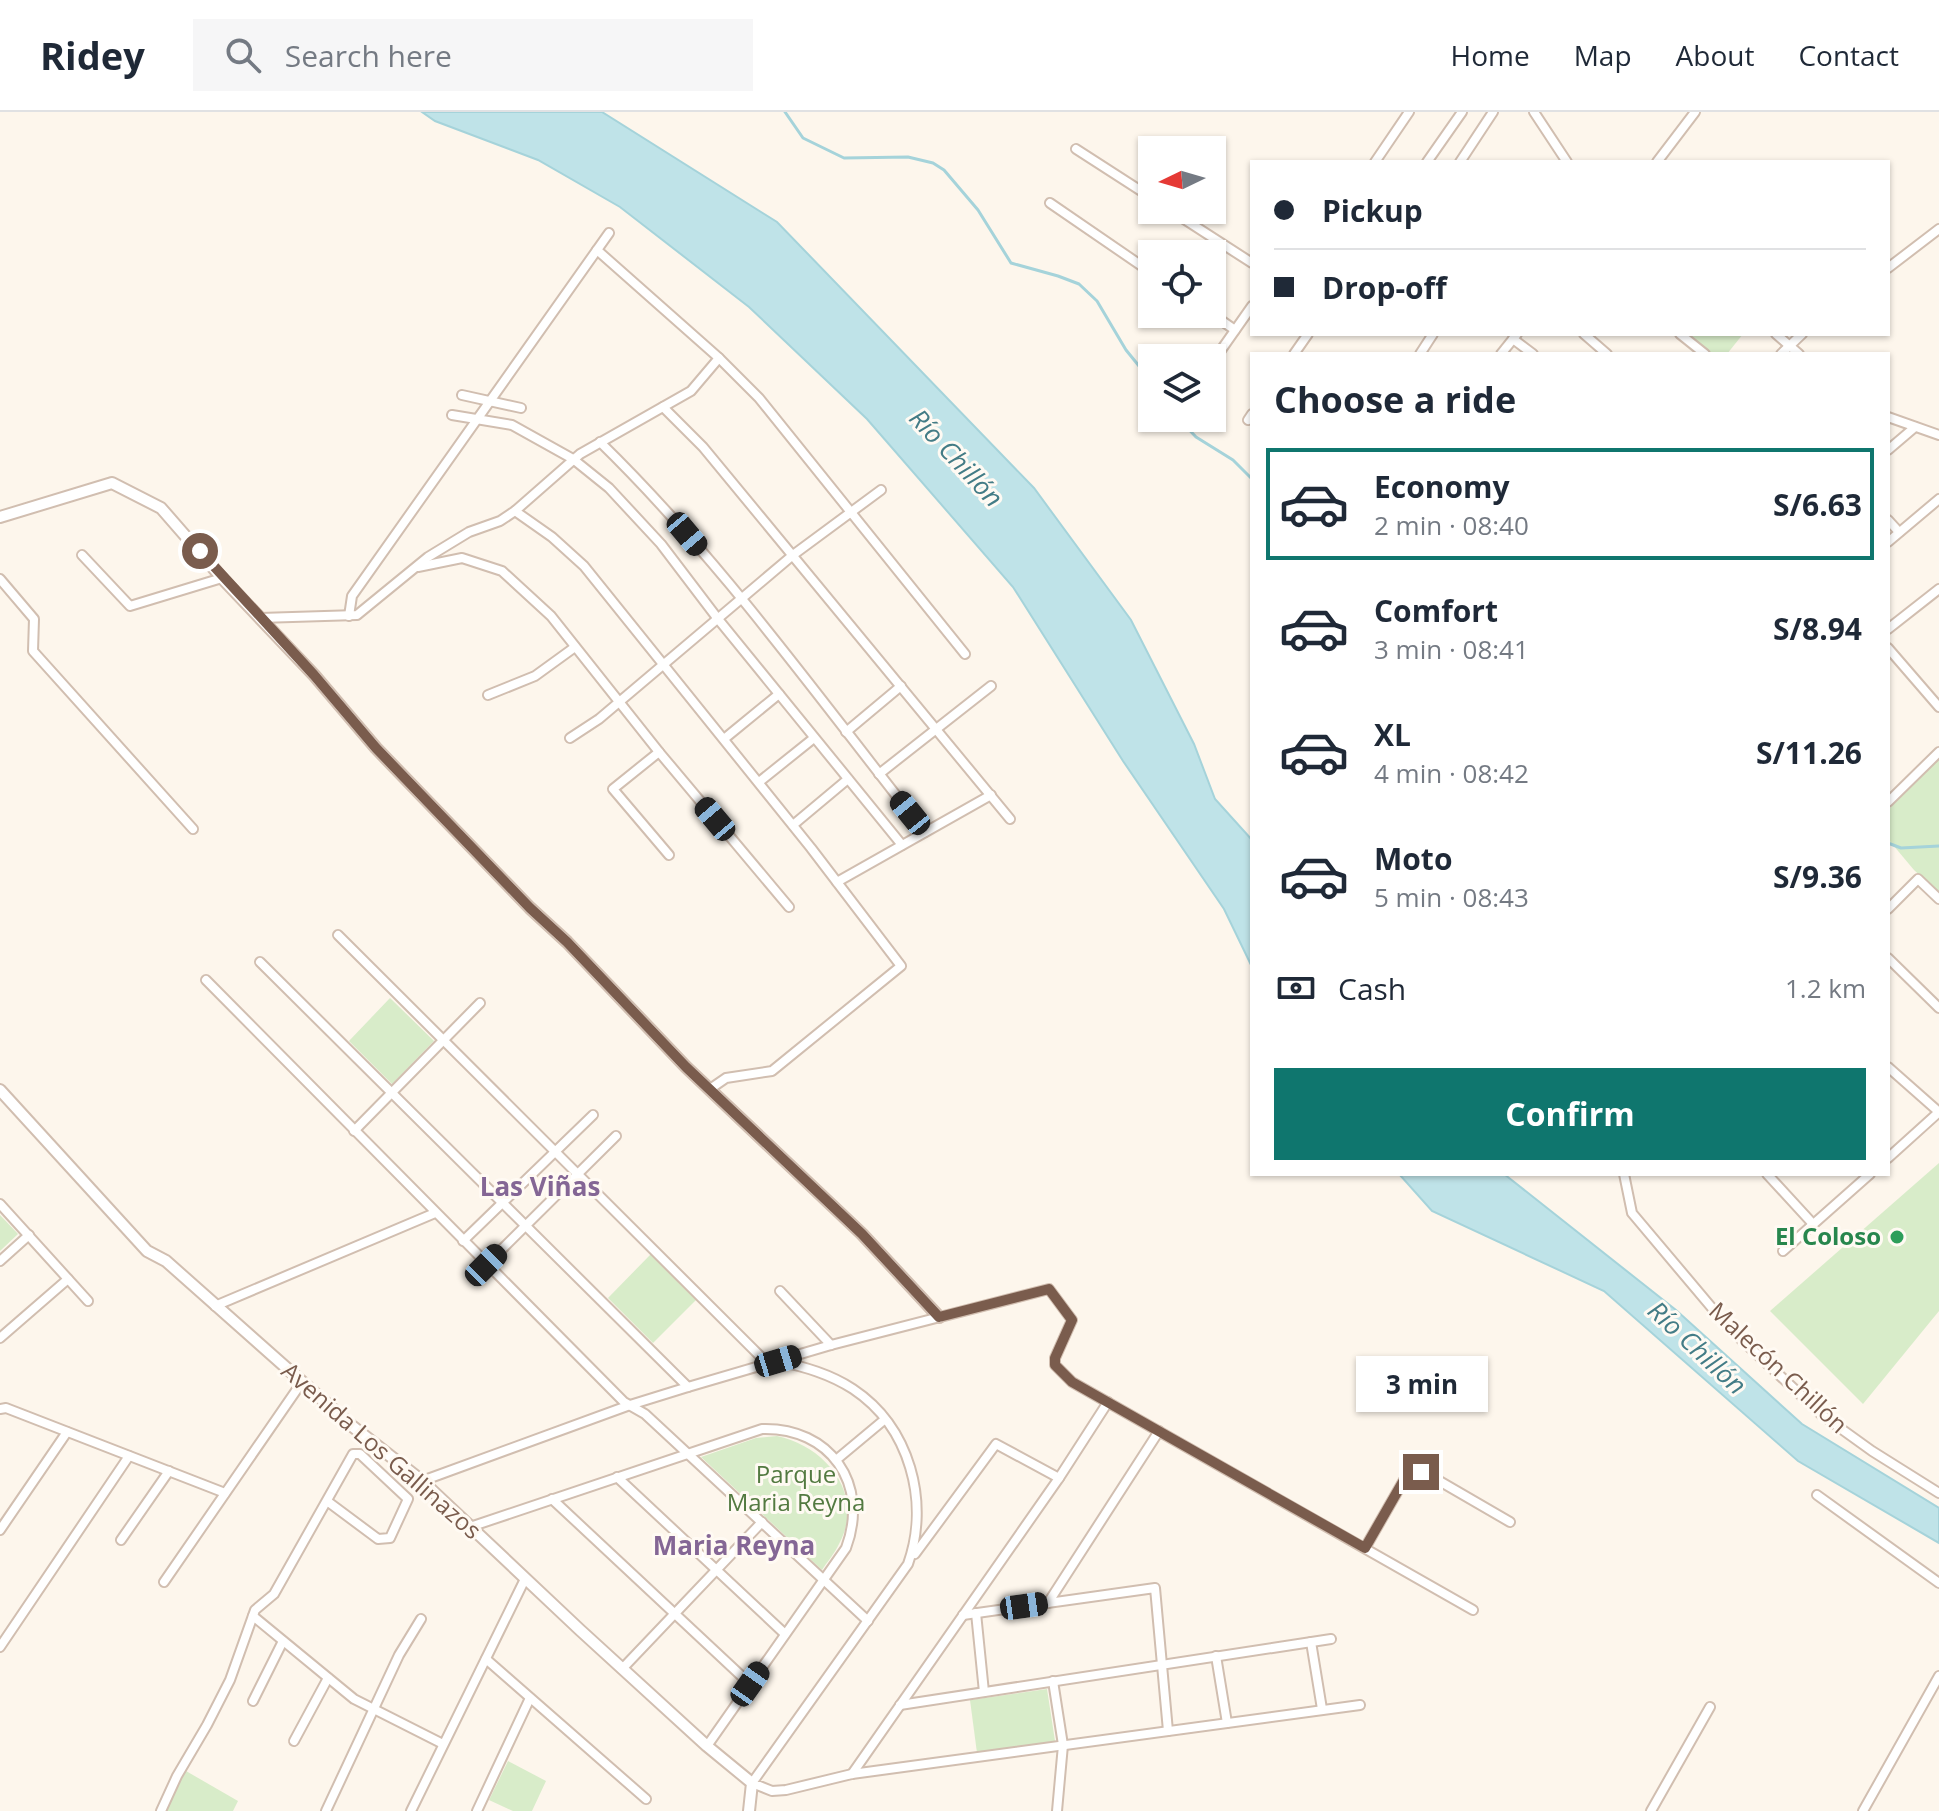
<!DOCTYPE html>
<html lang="en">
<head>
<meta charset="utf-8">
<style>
  body { margin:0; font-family:"Open Sans",sans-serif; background:#f6f6f7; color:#1f2937; height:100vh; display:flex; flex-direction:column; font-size:30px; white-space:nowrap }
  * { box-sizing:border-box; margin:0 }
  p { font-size:26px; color:#747a83 }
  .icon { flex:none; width:44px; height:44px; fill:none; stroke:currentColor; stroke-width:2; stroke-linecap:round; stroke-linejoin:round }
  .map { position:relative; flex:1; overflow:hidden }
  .details { position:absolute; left:1250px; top:240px; width:640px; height:824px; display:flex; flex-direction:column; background:#fff; border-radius:0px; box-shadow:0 2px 6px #0004 }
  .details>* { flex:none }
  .hud { position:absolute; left:1250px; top:48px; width:640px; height:176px; border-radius:0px; box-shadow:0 2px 6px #0004; display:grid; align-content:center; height:176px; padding:0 24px; background:#fff }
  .needle { width:52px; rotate:265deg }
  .tools { position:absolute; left:1138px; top:24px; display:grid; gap:16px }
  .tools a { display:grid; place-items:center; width:88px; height:88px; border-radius:0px; background:#fff; box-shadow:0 2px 6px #0004; font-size:40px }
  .end { position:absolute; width:36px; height:36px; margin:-18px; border:10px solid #7a5c4d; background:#fff; box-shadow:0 0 0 4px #fff }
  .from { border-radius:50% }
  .bubble { position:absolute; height:56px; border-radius:0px; background:#fff; box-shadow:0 2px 6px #0004; font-size:26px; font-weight:700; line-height:56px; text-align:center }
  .car { position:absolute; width:24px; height:48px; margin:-24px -12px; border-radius:10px; box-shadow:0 0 6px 2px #0007; background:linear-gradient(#222 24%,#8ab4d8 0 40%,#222 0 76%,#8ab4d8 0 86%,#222 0) }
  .hud b { display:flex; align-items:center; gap:28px; height:76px; font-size:30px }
  .hud b+b { border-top:2px solid #e0e1e3 }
  .hud i { width:20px; height:20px; background:#1f2937 }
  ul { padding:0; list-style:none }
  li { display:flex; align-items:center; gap:24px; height:112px; margin:0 16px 12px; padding:0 8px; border:4px solid transparent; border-radius:0px }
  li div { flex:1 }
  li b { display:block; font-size:30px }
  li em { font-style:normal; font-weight:700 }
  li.active { border-color:#0f766e }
  li>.icon { width:72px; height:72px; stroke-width:1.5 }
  h2 { padding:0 24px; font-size:36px; line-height:96px }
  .pay { display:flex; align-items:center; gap:20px; height:88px; padding:0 24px; font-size:30px }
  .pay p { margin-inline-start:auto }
  .button { display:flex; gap:16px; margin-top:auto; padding:16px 24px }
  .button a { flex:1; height:92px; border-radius:0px; background:#0f766e; color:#fff; font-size:32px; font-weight:700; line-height:92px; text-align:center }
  header { display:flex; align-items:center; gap:48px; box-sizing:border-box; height:112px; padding:0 40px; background:#fff; border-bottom:2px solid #e0e1e3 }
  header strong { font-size:38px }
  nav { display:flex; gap:44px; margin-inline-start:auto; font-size:28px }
  .search { width:560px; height:72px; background:#f6f6f7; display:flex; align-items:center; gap:20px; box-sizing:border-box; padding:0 28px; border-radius:0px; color:#747a83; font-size:30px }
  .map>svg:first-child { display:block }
  .green { fill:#d8ecc9 }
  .water { fill:#bfe3e8; stroke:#a5d3da; stroke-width:2 }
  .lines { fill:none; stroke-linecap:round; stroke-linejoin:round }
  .stream { stroke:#a5d3da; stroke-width:3 }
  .minor-casing { stroke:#d1beb0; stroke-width:12 }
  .tertiary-casing { stroke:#d1beb0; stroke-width:14 }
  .minor { stroke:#fff; stroke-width:8 }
  .tertiary { stroke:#fff; stroke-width:10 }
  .route { stroke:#7a5c4d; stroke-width:10 }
  .leisure-dot { fill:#2e9e5b; stroke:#fffaf3; stroke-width:3 }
  .labels { text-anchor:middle; stroke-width:6; stroke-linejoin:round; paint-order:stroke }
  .leisure-label { font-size:24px; font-weight:bold; fill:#27864d; stroke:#fffaf3; text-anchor:end }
  .street-label { font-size:24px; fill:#7a5c4d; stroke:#fffaf3 }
  .park-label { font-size:24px; fill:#537a41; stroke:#fffaf3 }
  .water-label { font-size:26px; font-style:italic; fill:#437c86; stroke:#fffaf3 }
  .neighbourhood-label { font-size:26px; font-weight:bold; fill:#846695; stroke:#fffaf3 }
</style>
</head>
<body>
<header>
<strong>Ridey</strong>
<div class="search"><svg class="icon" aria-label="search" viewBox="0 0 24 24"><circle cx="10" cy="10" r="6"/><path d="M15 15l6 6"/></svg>Search here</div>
<nav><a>Home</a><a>Map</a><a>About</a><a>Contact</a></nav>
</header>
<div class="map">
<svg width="1939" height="1699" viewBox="0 0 1939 1699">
  <rect width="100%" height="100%" fill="#fdf6ec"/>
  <!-- green -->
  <g class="green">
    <polygon points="1685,222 1743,222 1727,242 1703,242"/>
    <polygon points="1939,646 1939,781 1914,758 1888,727 1888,698"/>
    <polygon points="390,886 434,929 392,972 349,929"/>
    <polygon points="1939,1051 1939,1199 1863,1292 1770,1199"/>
    <polygon points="0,1103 18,1122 0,1139"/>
    <polygon points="651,1142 696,1188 653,1231 608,1186"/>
    <path d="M777 1324C825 1334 866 1382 839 1432 835 1441 827 1450 822 1458L701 1345 756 1326Z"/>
    <polygon points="1047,1577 1055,1629 977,1641 970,1588"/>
    <polygon points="508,1649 546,1669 532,1699 513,1699 489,1688"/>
    <polygon points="186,1659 238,1689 233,1699 164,1699"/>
  </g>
  <!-- water -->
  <g class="water">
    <polygon points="422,0 602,0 777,110 1034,376 1131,508 1194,632 1215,687 1252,728 1252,855 1224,797 1123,649 1013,475 867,307 749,195 620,95 538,48 435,9"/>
    <polygon points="1399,1062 1504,1062 1676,1198 1802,1312 1939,1396 1939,1431 1798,1349 1604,1179 1432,1099"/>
  </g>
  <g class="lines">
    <!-- stream -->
    <g class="stream">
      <polyline points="785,0 803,26 844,46 908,45 933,51 944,58 978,98 1011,151 1058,164 1079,172 1097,189 1126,238 1152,270"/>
      <polyline points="1178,306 1196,325 1233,348 1252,367"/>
      <polyline points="1888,731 1901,736 1939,734"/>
    </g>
    <!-- minor casing -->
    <g class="minor-casing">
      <g id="minor">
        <polyline points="1534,0 1567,50"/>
        <polyline points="1076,37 1152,86"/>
        <polyline points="1375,50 1409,0"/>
        <polyline points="1427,50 1462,0"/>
        <polyline points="1460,50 1493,0"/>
        <polyline points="1657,50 1695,0"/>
        <polyline points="1050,91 1152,161"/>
        <polyline points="1170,98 1252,151"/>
        <polyline points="597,138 719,246 759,286 965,542"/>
        <polyline points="1888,156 1939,117"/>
        <polyline points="1212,202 1235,218"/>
        <polyline points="1584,222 1607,242"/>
        <polyline points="1680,222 1705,242"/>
        <polyline points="1776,222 1799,242"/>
        <polyline points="1513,227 1533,242"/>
        <polyline points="1294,242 1308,222"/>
        <polyline points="1420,242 1433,222"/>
        <polyline points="1501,242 1517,222"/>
        <polyline points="1781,242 1802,222"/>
        <polyline points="1212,251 1252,194"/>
        <polyline points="462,283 521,296"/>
        <polyline points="663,295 703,335 1010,707"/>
        <polyline points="452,303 512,313 573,347 609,376 661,432 718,507 902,733"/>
        <polyline points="1888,305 1939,323"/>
        <polyline points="1248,308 1252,302"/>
        <path d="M600 330C721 448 820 588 925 720"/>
        <polyline points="1888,338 1915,315"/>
        <polyline points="515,399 552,425 584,454 811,736 901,854 772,959 726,966 710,977"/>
        <polyline points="1888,408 1899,420"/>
        <polyline points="1888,430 1939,387"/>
        <polyline points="82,443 130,494 222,466"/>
        <polyline points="418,455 462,446 502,459 551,504 659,640"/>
        <polyline points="0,467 34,507 33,539 193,717"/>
        <polyline points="349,504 352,484 609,121"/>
        <polyline points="260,506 357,503 428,445 469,420 500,409 515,399 580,342 691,279 719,246"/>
        <polyline points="1888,517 1939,477"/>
        <polyline points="1888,536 1939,595"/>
        <polyline points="488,583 535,564 575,535"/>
        <polyline points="846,620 901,574"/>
        <polyline points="570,626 599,607 793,443 881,378"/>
        <polyline points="724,627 779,582"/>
        <polyline points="879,662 991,574"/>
        <polyline points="759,670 814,626"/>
        <polyline points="1888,690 1939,640"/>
        <polyline points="793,713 848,667"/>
        <polyline points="669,743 613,677 659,640 789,795"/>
        <polyline points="837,770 991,683"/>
        <polyline points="1888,797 1918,767 1939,787"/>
        <polyline points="338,823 768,1252"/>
        <polyline points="1888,846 1939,896"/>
        <polyline points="260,850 688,1275"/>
        <polyline points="206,868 624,1290 645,1302 868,1509"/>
        <polyline points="1888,955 1939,1000"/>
        <polyline points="354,1019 480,891"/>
        <polyline points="1888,1046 1939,1000"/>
        <polyline points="1624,1062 1632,1101 1728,1215 1822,1303 1872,1339 1939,1381"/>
        <polyline points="1767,1062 1813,1112"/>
        <polyline points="0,1092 88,1189"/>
        <polyline points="463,1129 593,1003"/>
        <polyline points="1783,1139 1870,1062"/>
        <polyline points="0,1149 29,1123"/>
        <polyline points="486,1153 616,1024"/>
        <polyline points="780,1179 831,1233"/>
        <polyline points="215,1194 435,1101"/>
        <polyline points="0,1226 68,1167"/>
        <path d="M778 1249C805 1255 830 1262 853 1277 910 1315 930 1390 908 1452L752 1671 772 1679 786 1678 852 1662 1360 1593"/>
        <polyline points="0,1297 6,1296 225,1381"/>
        <polyline points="836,1348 884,1308"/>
        <polyline points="617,1365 785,1522"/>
        <polyline points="422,1369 630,1293 688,1275 831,1233 1049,1177 1072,1208 1055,1246 1055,1253 1072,1270 1473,1498"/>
        <polyline points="1817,1383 1939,1471"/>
        <polyline points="552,1387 750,1572"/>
        <path d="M470 1415 762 1317C830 1315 870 1372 846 1436L707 1634"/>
        <polyline points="0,1418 67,1320"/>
        <polyline points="121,1428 169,1359"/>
        <polyline points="1365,1436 1404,1368 1413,1360 1429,1363 1510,1410"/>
        <polyline points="915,1442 996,1332 1059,1366"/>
        <polyline points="164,1470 302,1270"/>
        <polyline points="1048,1491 1159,1319"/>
        <polyline points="976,1501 984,1580"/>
        <polyline points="963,1503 1155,1476 1168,1619"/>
        <polyline points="253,1504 354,1587 443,1632"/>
        <polyline points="1311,1530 1322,1597"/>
        <polyline points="0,1535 129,1344"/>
        <polyline points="1216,1544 1227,1611"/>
        <polyline points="486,1547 646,1687"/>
        <polyline points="622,1557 762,1410"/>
        <polyline points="1053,1569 1063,1633 1057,1699"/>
        <polyline points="253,1589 283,1529"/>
        <polyline points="900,1593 1331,1527"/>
        <polyline points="294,1629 328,1566"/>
        <polyline points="852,1662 1059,1366 1108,1290"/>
        <polyline points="161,1699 177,1664 207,1613 230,1568 255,1498 274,1482 353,1342 360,1342 408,1387 390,1426 378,1427 327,1389"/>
        <polyline points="326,1699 399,1543 421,1507"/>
        <polyline points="411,1699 525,1467"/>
        <polyline points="477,1699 530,1586"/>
        <polyline points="1651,1699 1710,1595"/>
        <polyline points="1863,1699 1939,1564"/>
      </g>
    </g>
    <!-- tertiary casing -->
    <g class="tertiary-casing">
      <g id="tertiary">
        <polyline points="0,405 112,371 161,396 222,466 314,563 376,636 530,796 567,830 686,955 862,1122 939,1205"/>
        <polyline points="0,978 147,1139 166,1149 352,1314 422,1369 580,1518 707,1634 752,1671 749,1699"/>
      </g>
    </g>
    <!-- minor -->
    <use href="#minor" class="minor"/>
    <!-- tertiary -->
    <use href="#tertiary" class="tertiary"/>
  </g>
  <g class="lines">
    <!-- route -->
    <polyline class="route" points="200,439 314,563 376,636 530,796 567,830 686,955 862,1122 939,1205 1049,1177 1072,1208 1055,1246 1055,1253 1072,1270 1365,1436 1404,1368 1413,1360 1421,1360"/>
  </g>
  <!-- markers -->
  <circle class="leisure-dot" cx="1897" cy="1125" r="8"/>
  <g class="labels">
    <!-- leisure labels -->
    <g class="leisure-label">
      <text x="1881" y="1133">El Coloso</text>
    </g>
    <!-- street labels -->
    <g class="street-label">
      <text transform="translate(1778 1256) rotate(43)" y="8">Malecón Chillón</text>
      <text transform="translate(381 1339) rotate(41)" y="8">Avenida Los Gallinazos</text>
    </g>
    <!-- park labels -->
    <g class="park-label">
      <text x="796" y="1371">Parque<tspan x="796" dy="28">Maria Reyna</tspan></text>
    </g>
    <!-- water labels -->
    <g class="water-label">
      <text transform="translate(956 346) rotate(47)" y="9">Río Chillón</text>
      <text transform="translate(1697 1236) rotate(43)" y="9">Río Chillón</text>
    </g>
    <!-- neighbourhood labels -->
    <g class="neighbourhood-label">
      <text x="540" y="1084">Las Viñas</text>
      <text x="734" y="1443">Maria Reyna</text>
    </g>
  </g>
</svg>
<div class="tools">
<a><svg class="needle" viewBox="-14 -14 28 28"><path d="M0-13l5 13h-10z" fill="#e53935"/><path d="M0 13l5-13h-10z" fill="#747a83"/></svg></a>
<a><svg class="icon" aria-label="locate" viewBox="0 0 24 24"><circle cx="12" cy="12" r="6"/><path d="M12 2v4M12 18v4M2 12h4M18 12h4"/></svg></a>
<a><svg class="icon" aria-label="layers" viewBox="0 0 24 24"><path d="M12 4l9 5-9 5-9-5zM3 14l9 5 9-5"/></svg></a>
</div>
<i class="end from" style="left:200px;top:439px"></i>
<i class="end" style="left:1421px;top:1360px"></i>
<div class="bubble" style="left:1356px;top:1244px;width:132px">3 min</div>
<i class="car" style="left:687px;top:422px;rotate:140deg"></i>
<i class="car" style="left:910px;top:701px;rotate:321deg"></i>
<i class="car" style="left:715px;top:707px;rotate:320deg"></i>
<i class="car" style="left:486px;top:1153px;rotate:45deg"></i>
<i class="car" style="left:778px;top:1249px;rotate:73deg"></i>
<i class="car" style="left:1024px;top:1494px;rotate:82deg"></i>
<i class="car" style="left:750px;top:1572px;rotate:35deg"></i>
<div class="hud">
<b><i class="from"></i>Pickup</b>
<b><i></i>Drop-off</b>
</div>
<section class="details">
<h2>Choose a ride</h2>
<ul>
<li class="active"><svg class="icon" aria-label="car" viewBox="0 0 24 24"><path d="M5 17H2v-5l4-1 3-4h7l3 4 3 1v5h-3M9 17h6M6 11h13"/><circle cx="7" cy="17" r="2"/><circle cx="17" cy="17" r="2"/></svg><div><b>Economy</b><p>2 min · 08:40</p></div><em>S/6.63</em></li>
<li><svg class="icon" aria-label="car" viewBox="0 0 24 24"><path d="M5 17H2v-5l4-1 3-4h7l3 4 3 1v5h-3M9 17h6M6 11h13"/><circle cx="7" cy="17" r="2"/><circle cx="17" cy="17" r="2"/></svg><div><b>Comfort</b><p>3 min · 08:41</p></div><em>S/8.94</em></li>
<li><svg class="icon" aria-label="car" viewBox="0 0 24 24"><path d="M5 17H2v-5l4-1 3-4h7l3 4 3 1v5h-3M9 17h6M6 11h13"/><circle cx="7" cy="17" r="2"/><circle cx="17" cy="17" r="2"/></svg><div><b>XL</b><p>4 min · 08:42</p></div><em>S/11.26</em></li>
<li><svg class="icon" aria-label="car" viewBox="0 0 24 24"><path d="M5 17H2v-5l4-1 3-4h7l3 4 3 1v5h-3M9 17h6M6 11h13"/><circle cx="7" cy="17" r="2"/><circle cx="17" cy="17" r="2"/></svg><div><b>Moto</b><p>5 min · 08:43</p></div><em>S/9.36</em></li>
</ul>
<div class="pay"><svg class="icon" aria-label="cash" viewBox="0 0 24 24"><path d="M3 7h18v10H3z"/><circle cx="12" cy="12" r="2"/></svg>Cash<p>1.2 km</p></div>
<div class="button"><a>Confirm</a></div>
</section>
</div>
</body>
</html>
